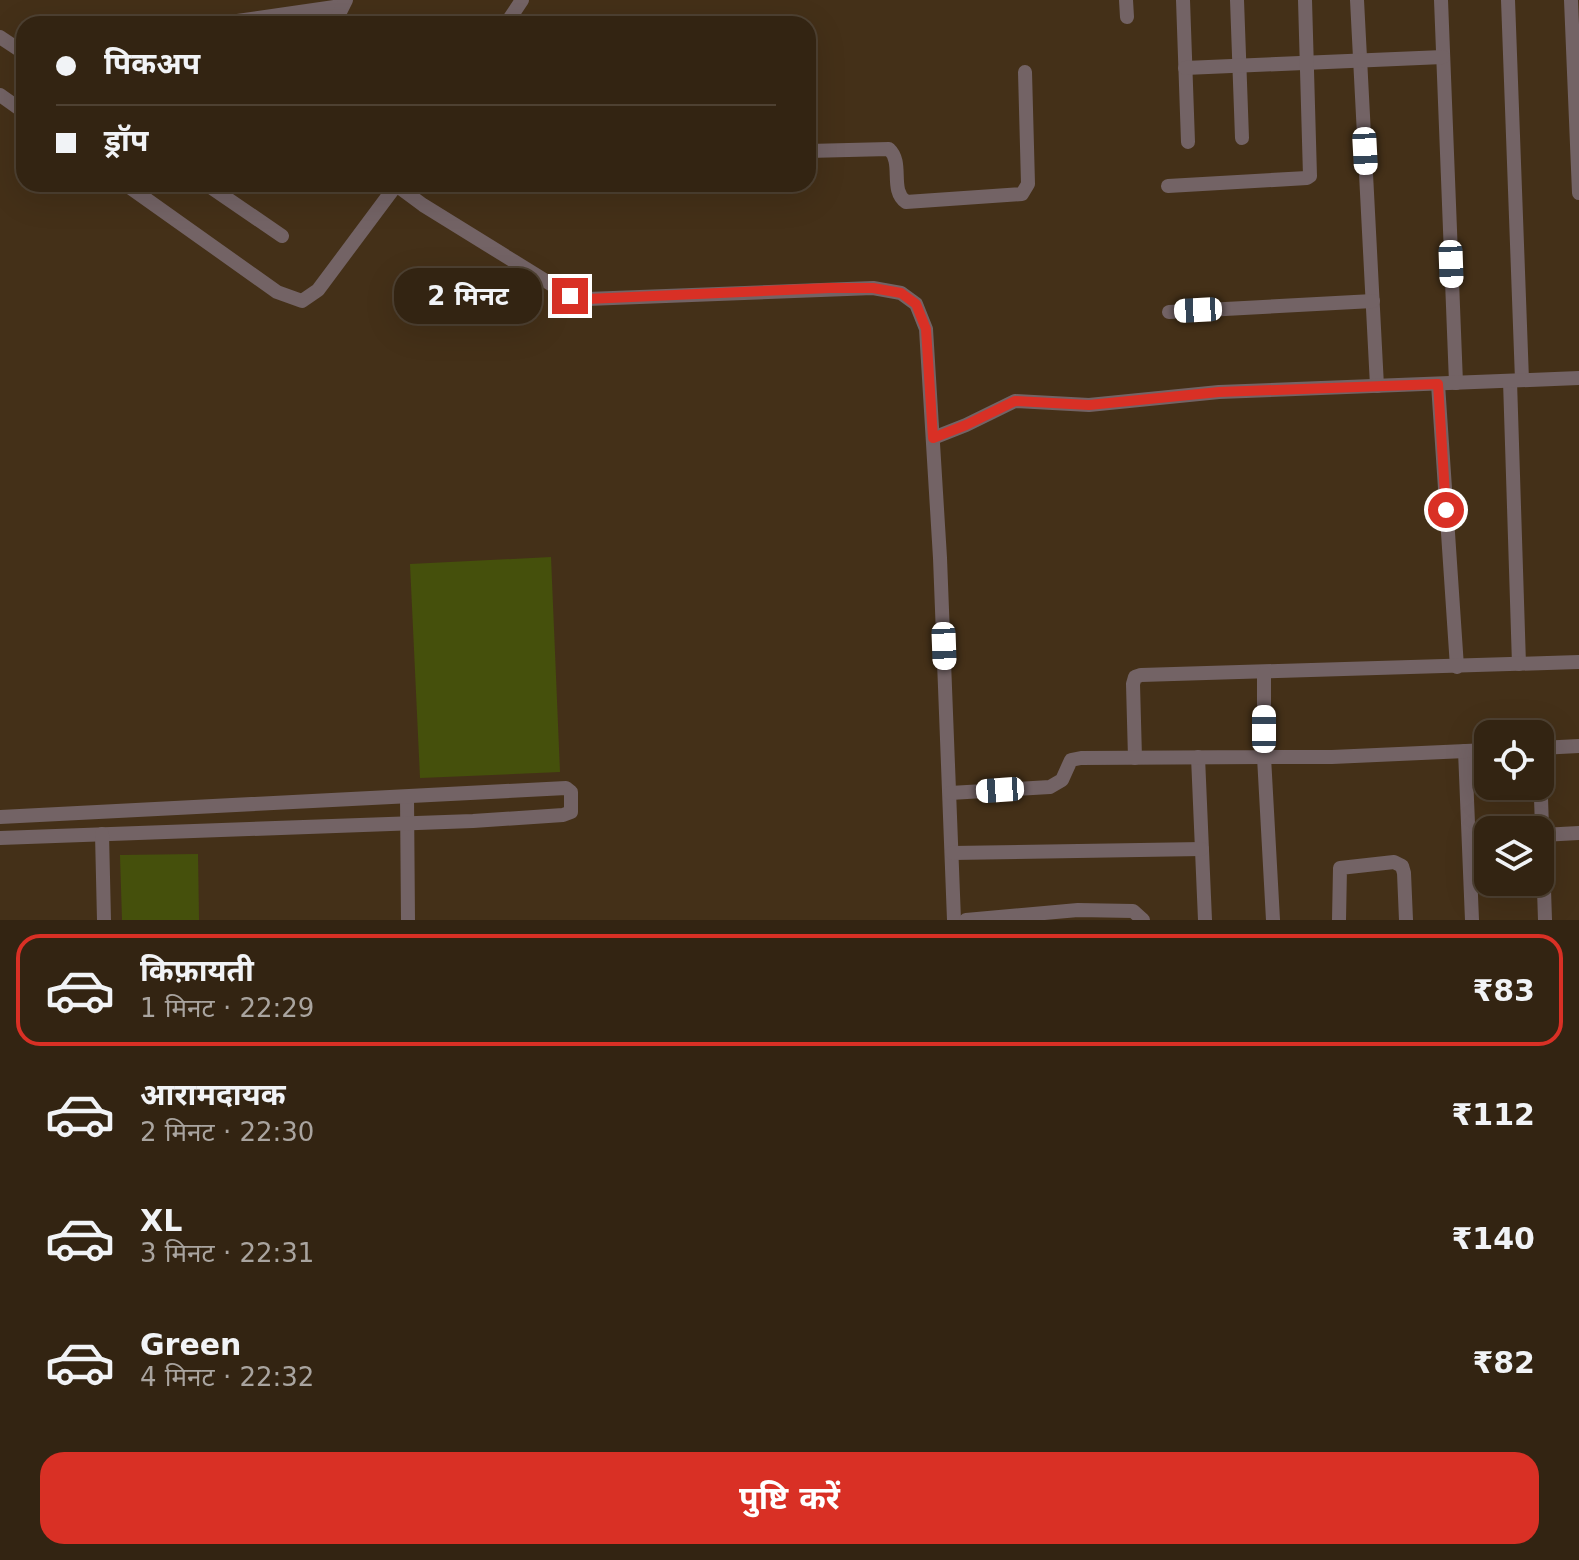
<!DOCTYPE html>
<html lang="hi">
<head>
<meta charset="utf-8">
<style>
  body { margin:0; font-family:"DejaVu Sans","Noto Sans Devanagari",sans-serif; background:#3e3020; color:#f1f3f6; height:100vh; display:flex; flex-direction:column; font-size:30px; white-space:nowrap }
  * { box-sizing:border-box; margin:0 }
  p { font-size:26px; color:#a9a49f }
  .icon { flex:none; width:44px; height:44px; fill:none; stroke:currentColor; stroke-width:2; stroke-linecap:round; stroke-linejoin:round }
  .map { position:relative; height:920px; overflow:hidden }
  .drawer { display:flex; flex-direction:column; background:#332412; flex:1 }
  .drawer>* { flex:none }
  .guide { position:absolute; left:16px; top:16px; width:800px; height:176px; border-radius:24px; box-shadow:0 8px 32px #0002,0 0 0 2px #4e4132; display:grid; align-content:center; height:176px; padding:0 40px; background:#332412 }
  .tools { position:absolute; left:1474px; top:720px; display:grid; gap:16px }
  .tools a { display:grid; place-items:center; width:80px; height:80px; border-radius:16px; background:#332412; box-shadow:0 8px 32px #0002,0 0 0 2px #4e4132; font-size:40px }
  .end { position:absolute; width:36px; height:36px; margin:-18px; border:10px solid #d93025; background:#fff; box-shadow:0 0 0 4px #fff }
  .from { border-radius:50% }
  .bubble { position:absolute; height:56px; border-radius:24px; background:#332412; box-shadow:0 8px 32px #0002,0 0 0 2px #4e4132; font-size:26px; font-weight:700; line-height:56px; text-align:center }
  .car { position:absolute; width:24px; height:48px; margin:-24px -12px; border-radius:10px; box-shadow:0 0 6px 2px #0007; background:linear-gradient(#fff 24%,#345 0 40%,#fff 0 76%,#345 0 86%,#fff 0) }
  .guide b { display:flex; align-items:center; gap:28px; height:76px; font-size:30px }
  .guide b+b { border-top:2px solid #4e4132 }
  .guide i { width:20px; height:20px; background:#f1f3f6 }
  ul { padding:14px 0 0; list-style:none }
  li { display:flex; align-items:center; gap:24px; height:112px; margin:0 16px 12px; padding:0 24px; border:4px solid transparent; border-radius:24px }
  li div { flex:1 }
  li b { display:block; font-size:30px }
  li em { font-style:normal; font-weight:700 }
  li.selected { border-color:#d93025 }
  li>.icon { width:72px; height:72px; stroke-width:1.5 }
  .primary-button { display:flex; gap:16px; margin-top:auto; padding:16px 40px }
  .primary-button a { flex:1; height:92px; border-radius:24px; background:#d93025; color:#fff; font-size:32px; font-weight:700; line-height:92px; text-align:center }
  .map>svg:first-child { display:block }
  .green { fill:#45500c }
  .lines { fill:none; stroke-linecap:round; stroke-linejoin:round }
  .minor { stroke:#736365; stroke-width:14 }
  .route { stroke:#d93025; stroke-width:10 }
</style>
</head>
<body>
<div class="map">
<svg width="1579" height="920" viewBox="0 0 1579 920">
  <rect width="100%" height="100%" fill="#443018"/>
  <!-- green -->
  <g class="green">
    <polygon points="551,557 560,772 420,778 410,564"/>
    <polygon points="198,854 199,920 122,920 120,855"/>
  </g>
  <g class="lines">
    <!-- minor -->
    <g class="minor">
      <polyline points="1126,0 1127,17"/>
      <polyline points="1183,0 1188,142"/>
      <polyline points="1237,0 1242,138"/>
      <polyline points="1357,0 1377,386"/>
      <polyline points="1441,0 1456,383"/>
      <polyline points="1508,0 1522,380"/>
      <polyline points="1571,0 1579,193"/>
      <polyline points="216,24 341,6"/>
      <polyline points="334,24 346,0"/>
      <polyline points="506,24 522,0"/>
      <polyline points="0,37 24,53"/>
      <polyline points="1185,68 1443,57"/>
      <polyline points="0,95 24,112"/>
      <path d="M808 151 889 149C904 163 889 190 906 202L1022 194 1028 184 1025 72"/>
      <polyline points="125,184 277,292 302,301 318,290 397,184"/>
      <polyline points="206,184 282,236"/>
      <polyline points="396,185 423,205 570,296 587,299 873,288 901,293 916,304 926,329 940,558 954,920"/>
      <polyline points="1168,186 1307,178 1310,176 1305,0"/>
      <polyline points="1169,312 1373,301"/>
      <polyline points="1510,381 1519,664"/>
      <polyline points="1438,384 1457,667"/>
      <polyline points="933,438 966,425 1015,401 1089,405 1219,392 1579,378"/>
      <polyline points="1540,748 1579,746"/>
      <polyline points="1465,751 1472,920"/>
      <polyline points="1198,757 1205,920"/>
      <polyline points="1135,758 1133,684 1135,677 1141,675 1579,662"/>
      <polyline points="1540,767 1545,920"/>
      <polyline points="950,793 1050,787 1062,780 1071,760 1081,758 1264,757 1264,673"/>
      <polyline points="407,797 408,920"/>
      <polyline points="0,817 566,788 571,792 571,812 563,815 473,821 0,838"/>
      <polyline points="102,834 104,920"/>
      <polyline points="1542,835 1579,833"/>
      <polyline points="952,853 1202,849"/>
      <polyline points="966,920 1078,910 1133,911 1143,920"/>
      <polyline points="1273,920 1264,757 1332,757 1488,750"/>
      <polyline points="1339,920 1340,868 1394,862 1402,866 1404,873 1406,920"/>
    </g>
  </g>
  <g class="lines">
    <!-- route -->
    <polyline class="route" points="570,296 587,299 830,288 873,288 901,293 916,304 926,329 933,438 966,425 1015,401 1089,405 1219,392 1438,384 1446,510"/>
  </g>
</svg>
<div class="tools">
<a><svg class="icon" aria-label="locate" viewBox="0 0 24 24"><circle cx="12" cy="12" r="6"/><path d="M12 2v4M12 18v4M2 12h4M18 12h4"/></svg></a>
<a><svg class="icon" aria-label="layers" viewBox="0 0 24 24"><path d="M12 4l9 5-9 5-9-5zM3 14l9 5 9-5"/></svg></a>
</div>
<i class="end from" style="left:1446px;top:510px"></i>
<i class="end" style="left:570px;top:296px"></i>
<div class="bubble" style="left:394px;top:268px;width:148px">2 मिनट</div>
<i class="car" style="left:1365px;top:151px;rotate:177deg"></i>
<i class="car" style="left:1451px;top:264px;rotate:178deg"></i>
<i class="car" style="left:1198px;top:310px;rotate:267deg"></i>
<i class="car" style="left:944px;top:646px;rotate:178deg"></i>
<i class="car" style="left:1264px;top:729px;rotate:0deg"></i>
<i class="car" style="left:1000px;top:790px;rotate:266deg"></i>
<div class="guide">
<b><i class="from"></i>पिकअप</b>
<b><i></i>ड्रॉप</b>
</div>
</div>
<section class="drawer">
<ul>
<li class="selected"><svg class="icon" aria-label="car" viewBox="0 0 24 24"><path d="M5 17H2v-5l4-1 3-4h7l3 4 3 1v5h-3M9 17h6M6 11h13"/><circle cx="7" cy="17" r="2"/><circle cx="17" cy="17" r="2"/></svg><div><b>किफ़ायती</b><p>1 मिनट · 22:29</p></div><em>₹83</em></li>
<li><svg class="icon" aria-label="car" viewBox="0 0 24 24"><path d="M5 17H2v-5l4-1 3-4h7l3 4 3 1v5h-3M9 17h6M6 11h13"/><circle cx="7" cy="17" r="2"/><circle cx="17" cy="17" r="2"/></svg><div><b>आरामदायक</b><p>2 मिनट · 22:30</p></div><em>₹112</em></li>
<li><svg class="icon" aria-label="car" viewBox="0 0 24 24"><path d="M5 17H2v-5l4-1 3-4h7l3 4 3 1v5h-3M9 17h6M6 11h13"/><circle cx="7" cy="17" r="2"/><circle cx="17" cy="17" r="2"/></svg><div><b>XL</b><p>3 मिनट · 22:31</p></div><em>₹140</em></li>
<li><svg class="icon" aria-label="car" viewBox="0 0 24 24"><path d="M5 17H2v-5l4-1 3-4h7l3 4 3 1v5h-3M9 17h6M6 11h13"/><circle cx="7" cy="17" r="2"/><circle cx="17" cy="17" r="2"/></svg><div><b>Green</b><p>4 मिनट · 22:32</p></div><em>₹82</em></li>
</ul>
<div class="primary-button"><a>पुष्टि करें</a></div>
</section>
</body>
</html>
